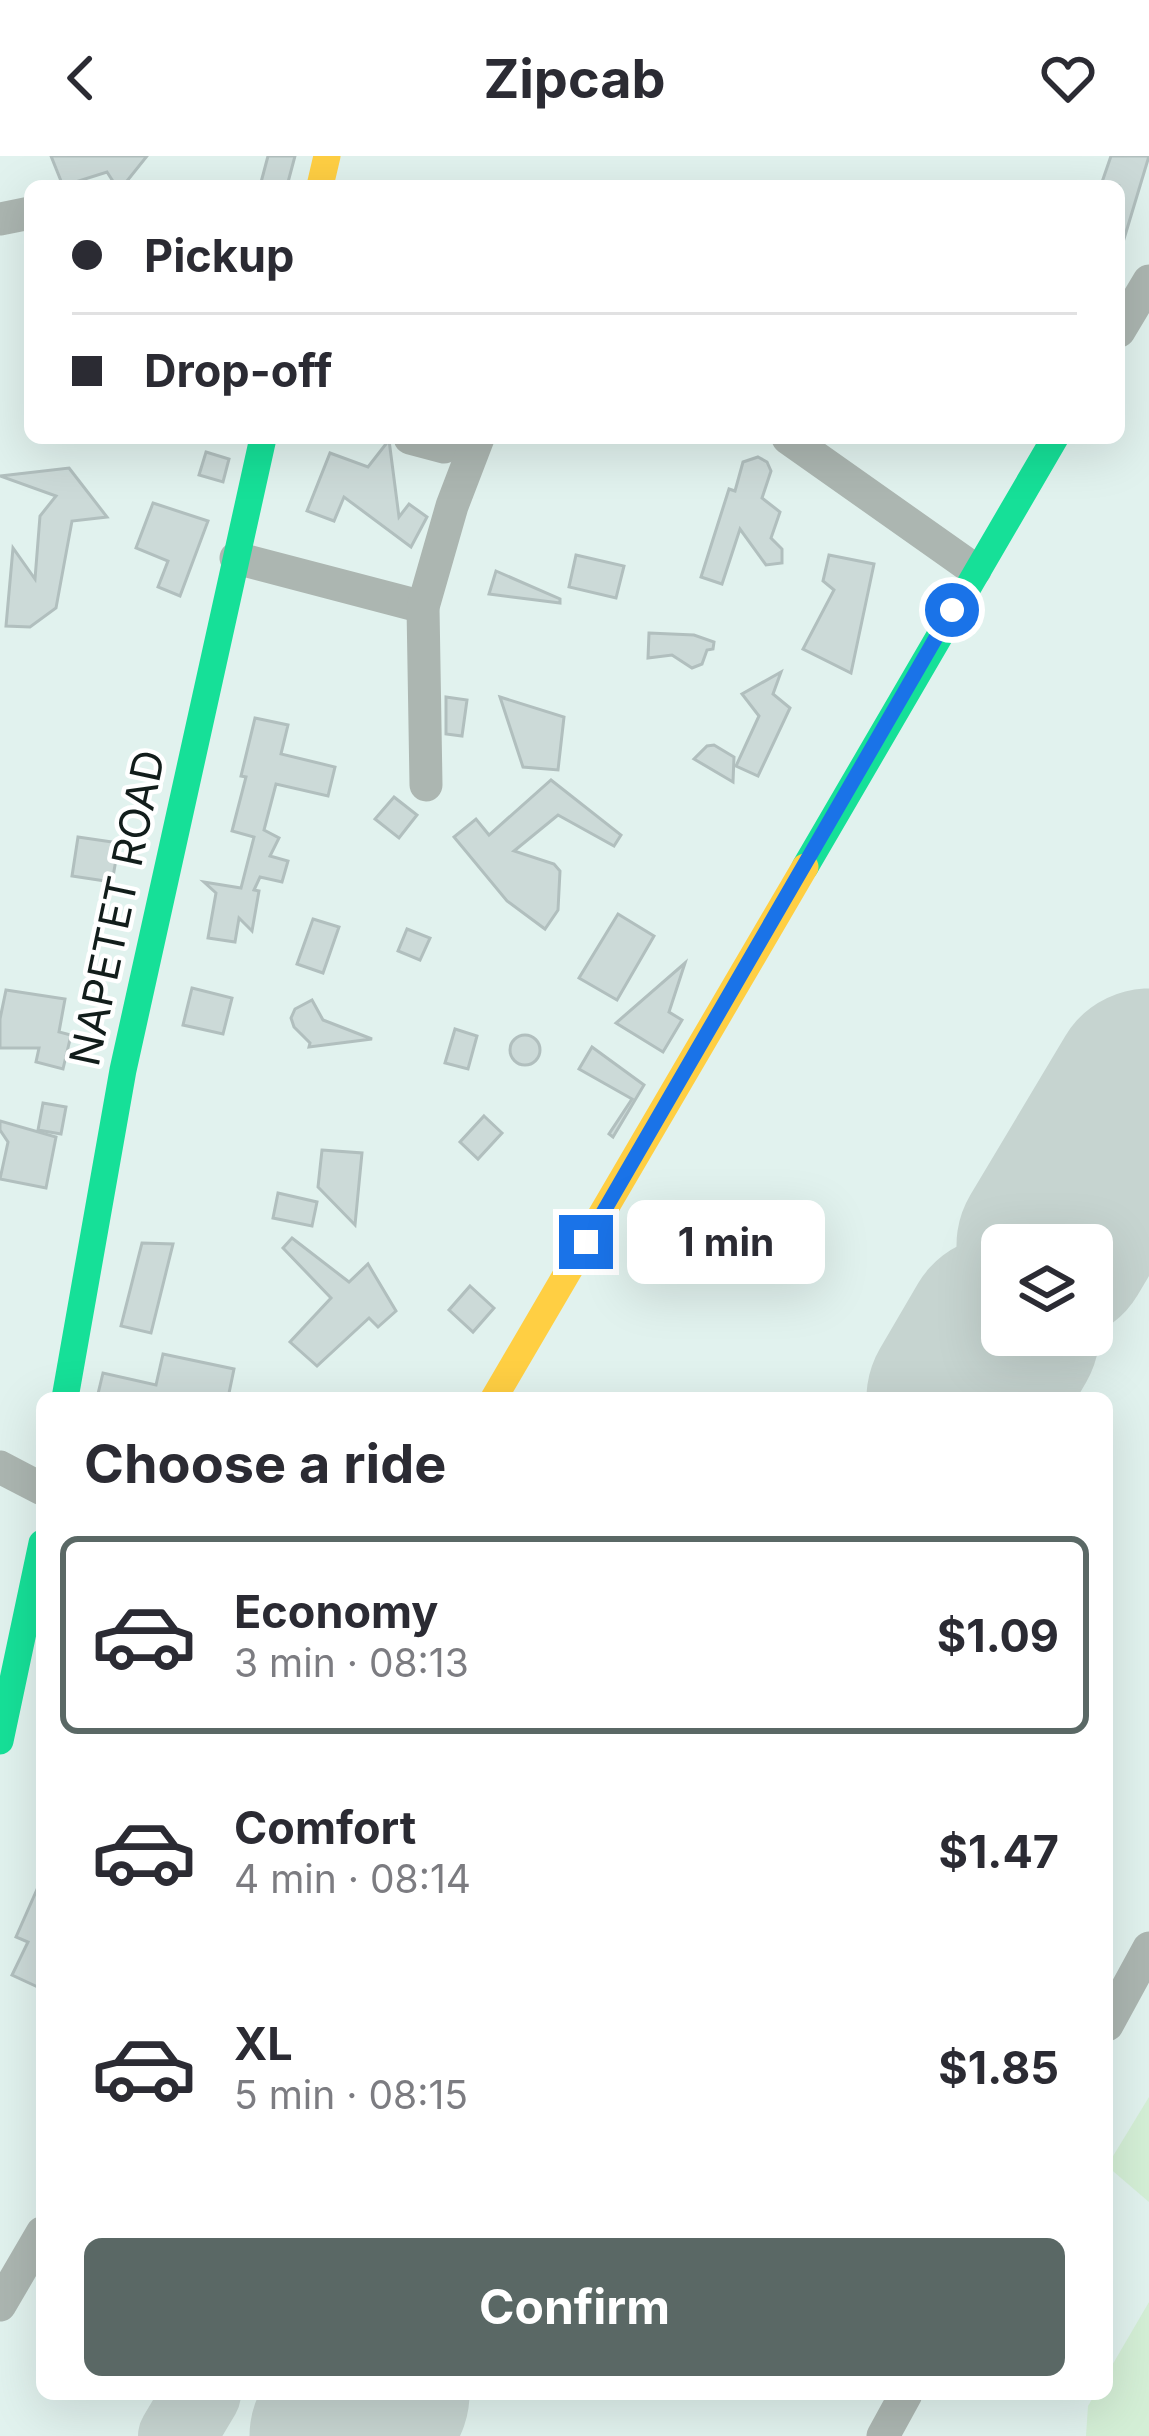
<!DOCTYPE html>
<html lang="en">
<head>
<meta charset="utf-8">
<style>
  body { margin:0; font-family:Inter,sans-serif; background:#f7f7f7; color:#2b2b33; height:100vh; display:flex; flex-direction:column; font-size:45px; white-space:nowrap }
  * { box-sizing:border-box; margin:0 }
  p { font-size:39px; color:#7c7c81 }
  .icon { flex:none; width:66px; height:66px; fill:none; stroke:currentColor; stroke-width:2; stroke-linecap:round; stroke-linejoin:round }
  .map { position:relative; flex:1; overflow:hidden }
  .panel { position:absolute; left:36px; top:1236px; width:1077px; height:1008px; display:flex; flex-direction:column; background:#fff; border-radius:18px; box-shadow:0 12px 48px #0002 }
  .panel>* { flex:none }
  .hud { position:absolute; left:24px; top:24px; width:1101px; height:264px; border-radius:18px; box-shadow:0 12px 48px #0002; display:grid; align-content:center; height:264px; padding:0 48px; background:#fff }
  .buttons { position:absolute; left:981px; top:1068px; display:grid; gap:24px }
  .buttons a { display:grid; place-items:center; width:132px; height:132px; border-radius:18px; background:#fff; box-shadow:0 12px 48px #0002; font-size:60px }
  .end { position:absolute; width:54px; height:54px; margin:-27px; border:15px solid #1a73e8; background:#fff; box-shadow:0 0 0 6px #fff }
  .from { border-radius:50% }
  .bubble { position:absolute; height:84px; border-radius:18px; background:#fff; box-shadow:0 12px 48px #0002; font-size:39px; font-weight:700; line-height:84px; text-align:center }
  .hud b { display:flex; align-items:center; gap:42px; height:114px; font-size:45px }
  .hud b+b { border-top:3px solid #e1e1e2 }
  .hud i { width:30px; height:30px; background:#2b2b33 }
  ul { padding:0; list-style:none }
  li { display:flex; align-items:center; gap:36px; height:198px; margin:0 24px 18px; padding:0 24px; border:6px solid transparent; border-radius:18px }
  li div { flex:1 }
  li b { display:block; font-size:45px }
  li em { font-style:normal; font-weight:700 }
  li.current { border-color:#5a6865 }
  li>.icon { width:108px; height:108px; stroke-width:1.5 }
  h2 { padding:0 48px; font-size:54px; line-height:144px }
  .action { display:flex; gap:24px; margin-top:auto; padding:24px 48px }
  .action a { flex:1; height:138px; border-radius:18px; background:#5a6865; color:#fff; font-size:48px; font-weight:700; line-height:138px; text-align:center }
  header { display:flex; justify-content:space-between; align-items:center; height:156px; padding:0 48px; background:#fff; font-size:54px; font-weight:700 }
  .map>svg:first-child { display:block }
  .garden { fill:#d4efd6 }
  .lines { fill:none; stroke-linecap:round; stroke-linejoin:round }
  .taxiway { stroke:#c6d4d0; stroke-width:78 }
  .runway { stroke:#c6d4d0; stroke-width:195 }
  .building { fill:#ccdad8; stroke:#b1bfbe; stroke-width:3 }
  .street { stroke:#acb6b1; stroke-width:33 }
  .fast { stroke:#16e098; stroke-width:27 }
  .slow { stroke:#ffcf43; stroke-width:27 }
  .route { stroke:#1a73e8; stroke-width:15 }
  .labels { text-anchor:middle; stroke-width:9; stroke-linejoin:round; paint-order:stroke }
  .street-label { font-size:42px; fill:#121d1b; stroke:#fff }
</style>
</head>
<body>
<header><svg class="icon" aria-label="back" viewBox="0 0 24 24"><path d="M15 5l-7 7 7 7"/></svg>Zipcab<svg class="icon" aria-label="heart" viewBox="0 0 24 24"><path d="M12 20l-8-8c-3-5 5-10 8-4 3-6 11-1 8 4z"/></svg></header>
<div class="map">
<svg width="1149" height="2280" viewBox="0 0 1149 2280">
  <rect width="100%" height="100%" fill="#e1f2ee"/>
  <!-- garden -->
  <g class="garden">
    <polygon points="1149,1941 1149,2046 1107,2010"/>
    <polygon points="1149,2146 1149,2280 1086,2280 1088,2250 1095,2238 1107,2238 1107,2218"/>
  </g>
  <g class="lines">
    <!-- taxiway -->
    <polyline class="taxiway" points="177,2280 202,2238"/>
    <!-- runway -->
    <g class="runway">
      <polyline points="1054,1089 1149,930"/>
      <polyline points="964,1242 1002,1177"/>
      <polyline points="347,2280 372,2238"/>
    </g>
  </g>
  <!-- building -->
  <g class="building">
    <polygon points="51,0 147,0 123,30 116,30 107,16 63,30"/>
    <polygon points="268,0 295,0 287,30 260,30"/>
    <polygon points="1111,0 1149,0 1124,83 1119,82 1119,30 1101,29"/>
    <polygon points="389,284 399,361 409,348 427,361 411,391 344,341 334,365 307,355 330,297 368,311"/>
    <polygon points="206,296 229,303 223,326 199,319"/>
    <polygon points="758,301 767,306 771,315 762,342 780,356 771,382 782,393 782,407 766,409 740,373 722,428 701,421 729,333 735,335 743,306"/>
    <polygon points="69,312 107,361 72,365 56,452 30,471 6,470 13,392 35,423 40,360 56,340 0,320"/>
    <polygon points="153,347 208,365 180,440 158,431 168,405 136,392"/>
    <polygon points="576,399 624,410 616,442 569,431"/>
    <polygon points="829,399 874,408 851,517 803,493 834,434 823,425"/>
    <polygon points="496,415 560,443 560,447 489,438"/>
    <polygon points="649,477 694,479 714,486 713,493 707,494 702,508 692,512 672,499 648,502"/>
    <polygon points="781,516 773,538 790,552 758,620 736,610 759,560 742,538"/>
    <polygon points="446,541 467,544 462,580 446,578"/>
    <polygon points="500,541 564,561 558,614 523,611"/>
    <polygon points="255,562 288,569 281,598 335,611 328,640 276,628 264,674 279,682 270,700 288,705 282,726 260,721 254,734 259,735 252,775 239,762 235,786 208,782 216,737 204,726 241,732 254,681 232,675 246,621 241,620"/>
    <polygon points="714,589 734,601 733,626 694,603 707,590"/>
    <polygon points="551,624 621,679 614,690 558,659 514,695 554,708 560,715 558,754 545,773 507,745 454,681 476,663 489,679"/>
    <polygon points="394,641 417,659 399,682 375,663"/>
    <polygon points="78,681 119,687 112,726 72,720"/>
    <polygon points="618,758 654,780 617,844 579,822"/>
    <polygon points="313,763 339,771 323,817 297,808"/>
    <polygon points="407,773 430,782 420,804 398,795"/>
    <polygon points="685,807 669,856 682,864 663,896 616,867"/>
    <polygon points="192,832 232,842 223,878 183,869"/>
    <polygon points="6,834 65,843 59,876 71,879 63,913 36,906 39,892 0,892 0,863"/>
    <polygon points="312,844 323,864 372,883 309,891 310,887 294,871 291,862 295,853"/>
    <polygon points="455,873 477,880 468,913 445,907"/>
    <circle cx="525" cy="894" r="15"/>
    <polygon points="592,891 644,929 613,981 609,978 632,943 579,913"/>
    <polygon points="43,947 66,951 61,978 38,974"/>
    <polygon points="484,960 502,977 478,1003 460,986"/>
    <polygon points="0,965 56,981 46,1032 0,1023 8,986 0,974"/>
    <polygon points="322,994 362,997 355,1069 318,1031"/>
    <polygon points="278,1037 317,1046 312,1070 273,1062"/>
    <polygon points="292,1082 349,1126 368,1108 396,1155 378,1171 369,1162 317,1210 290,1186 331,1142 283,1092"/>
    <polygon points="142,1087 173,1088 151,1177 121,1170"/>
    <polygon points="470,1130 494,1152 473,1176 449,1154"/>
    <polygon points="163,1198 234,1213 228,1242 97,1242 103,1217 156,1229"/>
    <polygon points="42,1722 42,1833 12,1819 28,1786 16,1781"/>
  </g>
  <g class="lines">
    <!-- street -->
    <g class="street">
      <polyline points="0,63 30,57"/>
      <polyline points="1119,175 1149,125"/>
      <polyline points="410,282 444,291 465,282"/>
      <polyline points="788,282 975,414"/>
      <polyline points="236,402 423,451"/>
      <polyline points="426,629 423,451 452,350 478,282"/>
      <polyline points="0,1311 42,1333"/>
      <polyline points="1107,1869 1149,1792"/>
      <polyline points="0,2149 42,2077"/>
      <polyline points="883,2280 906,2238"/>
    </g>
    <!-- fast -->
    <g class="fast">
      <polyline points="805,711 1055,282"/>
      <polyline points="65,1242 123,914 263,282"/>
      <polyline points="0,1585 42,1387"/>
    </g>
    <!-- slow -->
    <g class="slow">
      <polyline points="320,30 327,0"/>
      <polyline points="494,1242 805,711"/>
    </g>
  </g>
  <g class="lines">
    <!-- route -->
    <polyline class="route" points="586,1086 952,454"/>
  </g>
  <g class="labels">
    <!-- street labels -->
    <g class="street-label">
      <text transform="translate(117 752) rotate(-78)" y="15">NAPETET ROAD</text>
    </g>
  </g>
</svg>
<div class="buttons">
<a><svg class="icon" aria-label="layers" viewBox="0 0 24 24"><path d="M12 4l9 5-9 5-9-5zM3 14l9 5 9-5"/></svg></a>
</div>
<i class="end from" style="left:952px;top:454px"></i>
<i class="end" style="left:586px;top:1086px"></i>
<div class="bubble" style="left:627px;top:1044px;width:198px">1 min</div>
<div class="hud">
<b><i class="from"></i>Pickup</b>
<b><i></i>Drop-off</b>
</div>
<section class="panel">
<h2>Choose a ride</h2>
<ul>
<li class="current"><svg class="icon" aria-label="car" viewBox="0 0 24 24"><path d="M5 17H2v-5l4-1 3-4h7l3 4 3 1v5h-3M9 17h6M6 11h13"/><circle cx="7" cy="17" r="2"/><circle cx="17" cy="17" r="2"/></svg><div><b>Economy</b><p>3 min · 08:13</p></div><em>$1.09</em></li>
<li><svg class="icon" aria-label="car" viewBox="0 0 24 24"><path d="M5 17H2v-5l4-1 3-4h7l3 4 3 1v5h-3M9 17h6M6 11h13"/><circle cx="7" cy="17" r="2"/><circle cx="17" cy="17" r="2"/></svg><div><b>Comfort</b><p>4 min · 08:14</p></div><em>$1.47</em></li>
<li><svg class="icon" aria-label="car" viewBox="0 0 24 24"><path d="M5 17H2v-5l4-1 3-4h7l3 4 3 1v5h-3M9 17h6M6 11h13"/><circle cx="7" cy="17" r="2"/><circle cx="17" cy="17" r="2"/></svg><div><b>XL</b><p>5 min · 08:15</p></div><em>$1.85</em></li>
</ul>
<div class="action"><a>Confirm</a></div>
</section>
</div>
</body>
</html>
